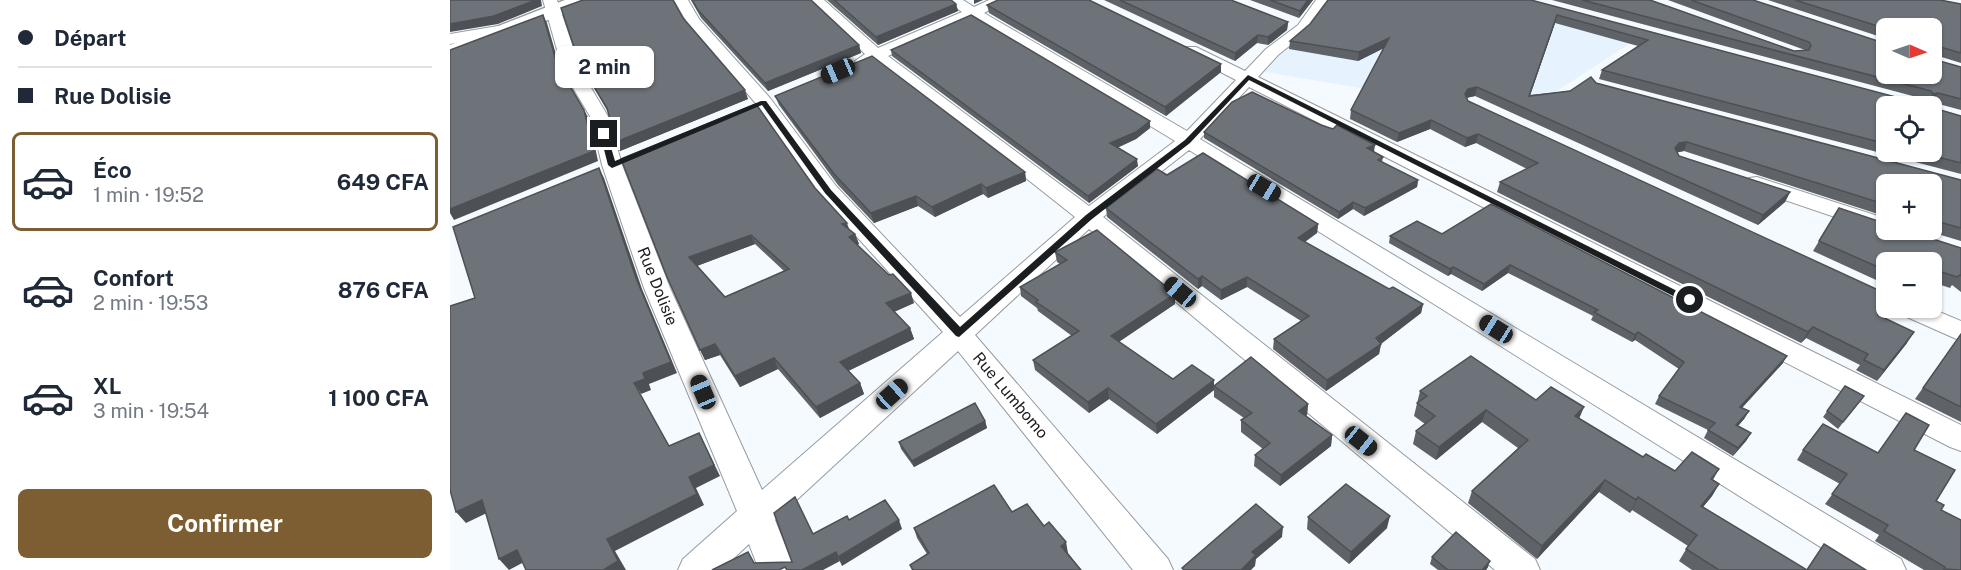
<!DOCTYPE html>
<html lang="fr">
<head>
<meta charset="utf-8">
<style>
  body { margin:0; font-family:"Public Sans",sans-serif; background:#f2f2f3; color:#1f2937; height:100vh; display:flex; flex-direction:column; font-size:22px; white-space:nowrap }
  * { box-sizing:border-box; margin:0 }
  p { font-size:20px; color:#747a83 }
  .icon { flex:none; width:33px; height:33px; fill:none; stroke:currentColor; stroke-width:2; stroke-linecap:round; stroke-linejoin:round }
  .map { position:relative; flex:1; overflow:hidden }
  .sheet { display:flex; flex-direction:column; background:#fff; width:450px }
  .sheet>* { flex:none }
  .guide { display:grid; align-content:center; height:132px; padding:0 18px; background:#fff }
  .needle { width:39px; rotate:92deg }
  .fabs { position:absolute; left:1426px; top:18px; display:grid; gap:12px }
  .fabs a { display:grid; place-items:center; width:66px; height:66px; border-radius:9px; background:#fff; box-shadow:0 2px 4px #0004; font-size:30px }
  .end { position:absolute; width:27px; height:27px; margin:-14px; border:8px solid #1b1e20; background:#fff; box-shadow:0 0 0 3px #fff }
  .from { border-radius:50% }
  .bubble { position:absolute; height:42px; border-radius:9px; background:#fff; box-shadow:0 2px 4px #0004; font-size:20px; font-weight:700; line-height:42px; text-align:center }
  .car { position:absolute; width:18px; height:36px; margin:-18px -9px; border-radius:8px; box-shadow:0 0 4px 2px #0007; background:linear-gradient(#222 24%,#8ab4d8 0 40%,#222 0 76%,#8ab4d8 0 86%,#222 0) }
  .guide b { display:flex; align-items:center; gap:21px; height:57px; font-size:22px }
  .guide b+b { border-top:2px solid #e0e1e3 }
  .guide i { width:15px; height:15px; background:#1f2937 }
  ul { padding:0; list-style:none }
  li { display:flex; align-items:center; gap:18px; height:99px; margin:0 12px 9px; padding:0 6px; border:3px solid transparent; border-radius:9px }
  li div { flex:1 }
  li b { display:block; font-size:22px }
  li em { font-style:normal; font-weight:700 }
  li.current { border-color:#7c5e32 }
  li>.icon { width:54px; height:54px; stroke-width:1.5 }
  .cta { display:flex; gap:12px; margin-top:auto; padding:12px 18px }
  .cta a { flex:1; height:69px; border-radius:9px; background:#7c5e32; color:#fff; font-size:24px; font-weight:700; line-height:69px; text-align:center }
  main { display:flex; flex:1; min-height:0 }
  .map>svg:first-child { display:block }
  .built { fill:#e6f2fe }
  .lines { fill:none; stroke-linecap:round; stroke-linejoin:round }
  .minor-casing { stroke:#969ca1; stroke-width:2 }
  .tertiary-casing { stroke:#969ca1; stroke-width:3 }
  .minor { fill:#fff; fill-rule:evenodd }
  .tertiary { fill:#fff; fill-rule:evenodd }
  .wall { fill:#5f6368; fill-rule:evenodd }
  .shaded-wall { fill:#4d5055 }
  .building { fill:#6e7379; stroke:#4d5055; stroke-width:1.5; fill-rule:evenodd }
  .route { fill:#1b1e20 }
  .labels { text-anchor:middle; stroke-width:4.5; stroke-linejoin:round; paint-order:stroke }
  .street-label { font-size:16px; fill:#1b1e20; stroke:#fff }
</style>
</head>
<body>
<main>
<section class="sheet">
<div class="guide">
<b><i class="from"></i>Départ</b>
<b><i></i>Rue Dolisie</b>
</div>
<ul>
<li class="current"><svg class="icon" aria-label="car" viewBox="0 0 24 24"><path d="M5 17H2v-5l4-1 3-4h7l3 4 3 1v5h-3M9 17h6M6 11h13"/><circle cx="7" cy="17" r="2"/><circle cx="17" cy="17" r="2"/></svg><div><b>Éco</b><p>1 min · 19:52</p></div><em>649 CFA</em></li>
<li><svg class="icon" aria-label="car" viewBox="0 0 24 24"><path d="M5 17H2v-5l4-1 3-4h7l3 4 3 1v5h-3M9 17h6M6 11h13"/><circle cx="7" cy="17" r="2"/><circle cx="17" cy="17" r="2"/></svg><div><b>Confort</b><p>2 min · 19:53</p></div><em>876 CFA</em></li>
<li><svg class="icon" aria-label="car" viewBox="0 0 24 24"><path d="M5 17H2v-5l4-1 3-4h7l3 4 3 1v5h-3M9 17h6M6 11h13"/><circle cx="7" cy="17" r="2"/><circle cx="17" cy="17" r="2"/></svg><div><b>XL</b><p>3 min · 19:54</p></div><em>1 100 CFA</em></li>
</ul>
<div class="cta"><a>Confirmer</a></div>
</section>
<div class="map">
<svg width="1511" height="570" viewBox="0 0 1511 570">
  <rect width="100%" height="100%" fill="#f4fafe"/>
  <!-- built -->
  <polygon class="built" points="1064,0 1196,33 1099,96 934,92 815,72 831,52 860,29"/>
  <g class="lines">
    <!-- minor casing -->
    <g class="minor-casing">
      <g id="minor">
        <path d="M93 0H107L131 71 159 118 172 165 220 288 312 490 493 332 370 196 308 106 238 24 224 0H238L249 19 320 98 386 186 510 317 625 217 505 122 425 62 413 66 407 65 405 61 415 54 358 0H374L428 48 512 12 496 0H513L524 7 539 0H558L534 13 737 131 786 80 734 53 732 50 734 47H746L795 71 816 49 848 25 866 0H880L858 31 828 55 808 77 1511 425V451L1500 447 799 87 750 139 1451 559 1456 570H1407L739 150 653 217 1085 559 1090 570H1045L639 229 525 335 718 559 723 570H683L508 351 325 520 345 570H309L299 544 271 570H228L233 559 287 511 194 288 152 165 141 118 113 71ZM522 18 725 141 639 206 438 56Z"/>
        <polygon points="48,26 54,28 56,31 54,34 0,44 0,34"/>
        <polygon points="1307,177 1437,219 1437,230 1447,230 1437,234 1429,232 1299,188 1296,183 1299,178"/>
        <polygon points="1446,308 1480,308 1511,321 1511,341 1450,314"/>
      </g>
    </g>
    <!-- tertiary casing -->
    <g class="tertiary-casing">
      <polygon id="tertiary" points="115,0 141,0 139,4 0,58 0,45"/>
    </g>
    <!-- minor -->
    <use href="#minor" class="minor"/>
    <!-- tertiary -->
    <use href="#tertiary" class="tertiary"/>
  </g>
  <!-- wall -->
  <g class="wall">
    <polygon points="241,0 361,0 409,45 411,53 318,91 251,18"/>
    <polygon points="377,0 501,0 506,4 508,11 428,45"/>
    <polygon points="654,0 781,0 838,22 837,30 818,45 807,43 785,61"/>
    <polygon points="800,0 863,0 849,18"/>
    <path d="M1081 0 1453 99H1474L1102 0H1200L1344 51 1355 50 1218 0H1303L1437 74 1482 28H1437V39L1318 0H1490L1511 4V63L1485 55 1486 60 1511 67V110L1485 103 1487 109 1511 116V174L1149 79 1152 70 1188 46 1105 23 1080 95 1120 91 1146 83 1511 180V241L1474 230H1482V184H1437V217L1234 151 1227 152 1229 156 1340 192 1335 202 1308 225 1025 96 1016 98 1018 101 1431 316 1457 343 1427 381 1406 370 1410 365 1356 338 1351 343 1047 192 1050 182 1077 169 1026 143 1015 147 980 129 947 142 900 119 901 110 934 48 908 61 839 49 840 41 860 24ZM1437 106 1482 152H1437Z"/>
    <polygon points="537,5 771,64 771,72 716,116 539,13"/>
    <polygon points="233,18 298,99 170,151 166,142 158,112 129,62"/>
    <polygon points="441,50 700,128 686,139 667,148 688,166 639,203 442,56"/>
    <polygon points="325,96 575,172 576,181 538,198 533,194 485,217 468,206 424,223 388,185 329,105"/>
    <polygon points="754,132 924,152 923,152 933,157 932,162 968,180 967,187 914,216 903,209 888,219 754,138"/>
    <polygon points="717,175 868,224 867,233 855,242 939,289 973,304 971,313 931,344 929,354 876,391 823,349 824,339 851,321 797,287 771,300 752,286 748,289 657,217 656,208"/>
    <path d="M365 188 399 229 405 234 409 244 407 245 464 303 444 312 460 328 464 339 398 371 410 383 414 394 370 418 328 369 290 387 270 355 255 360 217 277ZM305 244 334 271 275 297 247 266Z"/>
    <polygon points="992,234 1333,363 1292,408 1299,411 1294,419 1288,426 1301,433 1296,441 1283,456 1254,438 1258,430 1205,404 1209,396 1229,369 1185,340 1182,342 1141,320 1143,316 1058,273 1032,291 1001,274 998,276 939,243 940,236"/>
    <polygon points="1369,241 1511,248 1511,292 1502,285 1500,288 1482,282 1482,262 1437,262 1437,285 1363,251"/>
    <polygon points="605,252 725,304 669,342 723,379 764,380 764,386 858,404 857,415 856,416 882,435 881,446 830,486 804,466 805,455 813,449 791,432 791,420 794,418 764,397 764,390 707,434 659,399 639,413 585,370 583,360 622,336 588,311 587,308 571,296 570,287 610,264 607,262"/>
    <polygon points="1511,334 1511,422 1465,399"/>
    <polygon points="1395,386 1414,396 1388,429 1373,417"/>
    <polygon points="970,391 1086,400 1129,419 1193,457 1225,471 1269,469 1263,480 1269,484 1262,496 1253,507 1356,570 1374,544 1416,570 1242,570 1229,561 1238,546 1182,510 1180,513 1149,492 1087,559 1018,503 1022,491 1068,448 1032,422 986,460 963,444 966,431 975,424 964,416"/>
    <polygon points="535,421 537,428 464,467 451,449 449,442"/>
    <polygon points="1353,450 1428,453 1464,450 1491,510 1511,570 1474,570 1425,541 1429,535 1375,504 1390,484 1347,460"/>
    <polygon points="562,512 594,526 618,553 631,570 462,570 460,565 477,554 467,538 464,528"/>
    <polygon points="858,517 937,528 899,564 857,529"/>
    <polygon points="982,557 1038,567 1036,570 988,570 980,564"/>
  </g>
  <!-- shaded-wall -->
  <g class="shaded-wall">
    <polygon points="86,0 91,0 92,6 48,24 0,32 0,24"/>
    <polygon points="524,0 533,0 524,4"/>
    <polygon points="858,0 863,0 849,18 850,11"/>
    <polygon points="506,4 508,11 428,45 426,37"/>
    <polygon points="93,15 97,23 111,72 107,64"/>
    <polygon points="1107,15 1105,23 1077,104 1079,96"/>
    <polygon points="838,22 837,30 818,45 818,37"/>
    <polygon points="808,35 807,43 785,61 785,53"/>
    <polygon points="939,38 938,46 908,61 909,52"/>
    <polygon points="409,45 411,53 318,91 315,83"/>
    <polygon points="771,64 771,72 716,116 715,107"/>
    <polygon points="1027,87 1025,96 1016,98 1015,94 1018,89"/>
    <polygon points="295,90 298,99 170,151 166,142"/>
    <polygon points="1488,93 1483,102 1478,103 1483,94"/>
    <polygon points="134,110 139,119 148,161 4,220 0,213 0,209"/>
    <polygon points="981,120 980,129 947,142 949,133"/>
    <polygon points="700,121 700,128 686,139 660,151 660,143"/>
    <polygon points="1028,134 1026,143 1015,147 1017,138"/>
    <polygon points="1237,142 1234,151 1225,153 1225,148 1229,143"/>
    <polygon points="925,145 924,152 916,155 917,148"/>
    <polygon points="687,159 688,166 639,203 638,196"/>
    <polygon points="149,168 154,178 192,289 227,373 199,384 201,390 191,394 184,383 193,373 186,278"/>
    <polygon points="575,172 576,181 538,198 536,188"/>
    <polygon points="968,180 967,187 914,216 915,208"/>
    <polygon points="531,184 533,194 485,217 482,207"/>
    <polygon points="1340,192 1335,202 1308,225 1313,215"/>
    <polygon points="466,196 468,206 424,223 421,213"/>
    <polygon points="903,202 903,209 888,219 889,212"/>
    <polygon points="397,223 400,232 392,224"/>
    <polygon points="868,224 867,233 847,247 848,238"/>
    <polygon points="405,234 409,244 403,247 399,237"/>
    <polygon points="301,235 305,244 244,267 239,257"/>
    <polygon points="1060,265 1058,273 1032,291 1034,284"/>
    <polygon points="1003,267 1001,274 998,276 1000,269"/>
    <polygon points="752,276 752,286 748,289 748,279"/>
    <polygon points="797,277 797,287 771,300 771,290"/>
    <polygon points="461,293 464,303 439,314 436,303"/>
    <polygon points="725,294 725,304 662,346 661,336"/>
    <polygon points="973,304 971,313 924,349 926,338"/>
    <polygon points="1437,307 1437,308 1440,308 1421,326 1428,315"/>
    <polygon points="1363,327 1356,338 1351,343 1358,332"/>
    <polygon points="460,328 464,339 394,373 390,362"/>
    <polygon points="1188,332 1185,340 1182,342 1185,335"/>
    <polygon points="1464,332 1457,343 1427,381 1434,370"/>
    <polygon points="265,344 270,355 255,360 250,350"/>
    <polygon points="931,344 929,354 876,391 877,380"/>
    <polygon points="1337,356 1333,363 1286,414 1290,407"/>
    <polygon points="324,358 328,369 290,387 285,376"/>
    <polygon points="764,380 764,390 707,434 706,424"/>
    <polygon points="410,383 414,394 370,418 366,407"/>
    <polygon points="658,388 659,399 639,413 638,402"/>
    <polygon points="858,404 857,415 848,422 849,411"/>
    <polygon points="1134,407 1129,419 1125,416"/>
    <polygon points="1036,410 1032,422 986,460 989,447"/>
    <polygon points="1299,411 1294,419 1282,433 1286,425"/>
    <polygon points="535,421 537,428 464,467 462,461"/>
    <polygon points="249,433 270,476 246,488 254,505 165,551 176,570 156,570 155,569 157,539 239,477"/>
    <polygon points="1301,433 1296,441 1283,456 1288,448"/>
    <polygon points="882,435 881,446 830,486 831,475"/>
    <polygon points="1155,480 1149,492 1087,559 1092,546"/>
    <polygon points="1269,484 1262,496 1244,518 1251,506"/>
    <polygon points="1188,497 1182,510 1180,513 1186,500"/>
    <polygon points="32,500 41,511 16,523 6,512"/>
    <polygon points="940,516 937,528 899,564 901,552"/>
    <polygon points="449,520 452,529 392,566 388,557"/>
    <polygon points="833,527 832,537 806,559 805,566 801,570 791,570 802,552"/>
    <polygon points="616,542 618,553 613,556 611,546"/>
    <polygon points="67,550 76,561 59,570 49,559"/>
    <polygon points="386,552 390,561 373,570 352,570"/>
    <polygon points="1040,561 1038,567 1036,570 1032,570"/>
  </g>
  <!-- building -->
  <g class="building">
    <polygon points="0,0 86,0 44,16 0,24"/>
    <polygon points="133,0 223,0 233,18 295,90 166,142 157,108 129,62 111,8"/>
    <polygon points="242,0 361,0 409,45 315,83 248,10"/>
    <polygon points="384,0 501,0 506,4 426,37"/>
    <polygon points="548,0 639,0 771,64 715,107 537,5"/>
    <polygon points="670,0 781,0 838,22 818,37 808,35 785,53"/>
    <polygon points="820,0 858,0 850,11"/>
    <polygon points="878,0 1081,0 1453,99 1485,99 1487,109 1511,116 1511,163 1468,152 1482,152 1482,106 1437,106 1437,144 1152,70 1198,40 1107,15 1079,96 1120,91 1141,77 1146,83 1511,180 1511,228 1482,220 1482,184 1437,184 1437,205 1237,142 1229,143 1225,148 1229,156 1340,192 1313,215 1027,87 1018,89 1015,94 1018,101 1437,294 1437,307 1428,315 1464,332 1434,370 1414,360 1418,354 1363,327 1358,332 1050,182 1088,163 1028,134 1017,138 981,120 949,133 901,110 939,38 909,52 840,41 860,24"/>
    <polygon points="1132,0 1200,0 1344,51 1359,50 1361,45 1359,42 1241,0 1303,0 1437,44 1437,74 1482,74 1482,28 1437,28 1437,29 1345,0 1490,0 1511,4 1511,53 1487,46 1484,48 1486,60 1511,67 1511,99 1488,93 1483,94 1481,91"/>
    <polygon points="93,15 107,64 134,110 144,151 0,209 0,50"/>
    <polygon points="521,15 700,121 686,132 660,143 687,159 638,196 441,50"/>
    <polygon points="422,56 575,172 536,188 531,184 482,207 466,196 421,213 385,175 325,96"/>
    <polygon points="802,92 871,125 883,129 887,125 925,145 917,148 933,157 928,160 968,180 915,208 903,202 889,212 754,132 782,102"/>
    <path d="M306 104 365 188 397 223 392 224 405 234 399 237 439 275 443 274 461 293 436 303 460 328 390 362 410 383 366 407 324 358 285 376 265 344 250 350 217 277 171 159ZM301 235 339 269 275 297 239 257Z"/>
    <polygon points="753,153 868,224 848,238 939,289 943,287 973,304 926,338 931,344 877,380 824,339 859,316 797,277 771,290 752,276 748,279 656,208 707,169 717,175"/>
    <polygon points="149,168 186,278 221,362 193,373 195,379 184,383 219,446 249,433 264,465 239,477 247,494 157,539 168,561 155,569 156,570 76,570 67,550 49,559 32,500 6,512 0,490 0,306 25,298 3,227"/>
    <polygon points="1041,204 1337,356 1290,407 1299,411 1286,425 1301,433 1288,448 1258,430 1265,423 1209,396 1234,362 1188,332 1185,335 1144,312 1148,310 1060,265 1034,284 1003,267 1000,269 940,236 967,221 992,234"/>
    <polygon points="1389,208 1437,224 1437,230 1455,230 1511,248 1511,276 1510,275 1507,277 1482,269 1482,262 1437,262 1437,271 1369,241"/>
    <polygon points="647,230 725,294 661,336 723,379 742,365 764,380 706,424 658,388 638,402 583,360 629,331 586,302 588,300 570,287 617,260 605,252"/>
    <polygon points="1511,334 1511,407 1473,388"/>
    <polygon points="1021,356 1086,400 1101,387 1134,407 1125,416 1193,457 1196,454 1225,471 1242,452 1269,469 1261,479 1269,484 1251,506 1357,570 1269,570 1236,549 1247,535 1188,497 1186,500 1155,480 1092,546 1022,491 1078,440 1036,410 989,447 966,431 985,416 967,403 977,396 970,391"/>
    <polygon points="801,357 858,404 849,411 882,435 831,475 805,455 820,443 791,420 802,413 764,386"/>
    <polygon points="1395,386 1414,396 1393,422 1377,411"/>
    <polygon points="525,403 535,421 462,461 449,442"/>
    <polygon points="1456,413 1479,425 1464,450 1505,470 1486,501 1494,505 1491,510 1511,520 1511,570 1494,569 1495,567 1434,531 1438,525 1382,494 1397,474 1353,450 1373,424 1428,453"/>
    <polygon points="896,484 940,516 901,552 858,517"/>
    <polygon points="544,485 562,512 577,504 594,526 599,522 616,542 611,546 631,570 463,570 460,565 479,553 464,528"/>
    <polygon points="345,497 363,534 397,516 399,520 435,500 449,520 388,557 386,552 352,570 337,570 335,567 329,570 262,570 298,552 304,563 342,562 324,513"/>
    <polygon points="806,504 833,527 802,552 806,555 791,570 734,570 732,568"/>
    <polygon points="1006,532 1040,561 1032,570 998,570 982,557"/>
    <polygon points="1374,544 1416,570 1357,570"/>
  </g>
  <!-- route -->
  <polygon class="route" points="798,75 1245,300 1237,303 799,80 740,143 642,219 509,337 506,336 375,193 312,105 162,168 158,165 150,134 154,131 157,134 165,161 311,101 316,101 381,190 510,327 636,215 735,140"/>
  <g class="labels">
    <!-- street labels -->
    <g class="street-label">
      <text transform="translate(208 286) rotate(68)" y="6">Rue Dolisie</text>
      <text transform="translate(561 395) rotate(50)" y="6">Rue Lumbomo</text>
    </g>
  </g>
</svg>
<div class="fabs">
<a><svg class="needle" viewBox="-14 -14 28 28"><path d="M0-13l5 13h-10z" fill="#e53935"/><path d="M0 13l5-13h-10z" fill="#747a83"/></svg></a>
<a><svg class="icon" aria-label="locate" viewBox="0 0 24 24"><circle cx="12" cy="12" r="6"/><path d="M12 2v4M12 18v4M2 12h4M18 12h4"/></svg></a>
<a>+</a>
<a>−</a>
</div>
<i class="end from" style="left:1240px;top:300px"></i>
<i class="end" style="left:154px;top:134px"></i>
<div class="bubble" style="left:105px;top:46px;width:99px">2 min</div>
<i class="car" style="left:388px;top:71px;rotate:247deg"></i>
<i class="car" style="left:814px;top:188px;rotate:121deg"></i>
<i class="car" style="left:730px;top:292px;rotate:310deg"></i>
<i class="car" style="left:1046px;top:329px;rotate:302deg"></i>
<i class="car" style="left:253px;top:392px;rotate:337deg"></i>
<i class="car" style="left:442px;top:394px;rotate:48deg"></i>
<i class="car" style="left:911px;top:441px;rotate:129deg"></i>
</div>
</main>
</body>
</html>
